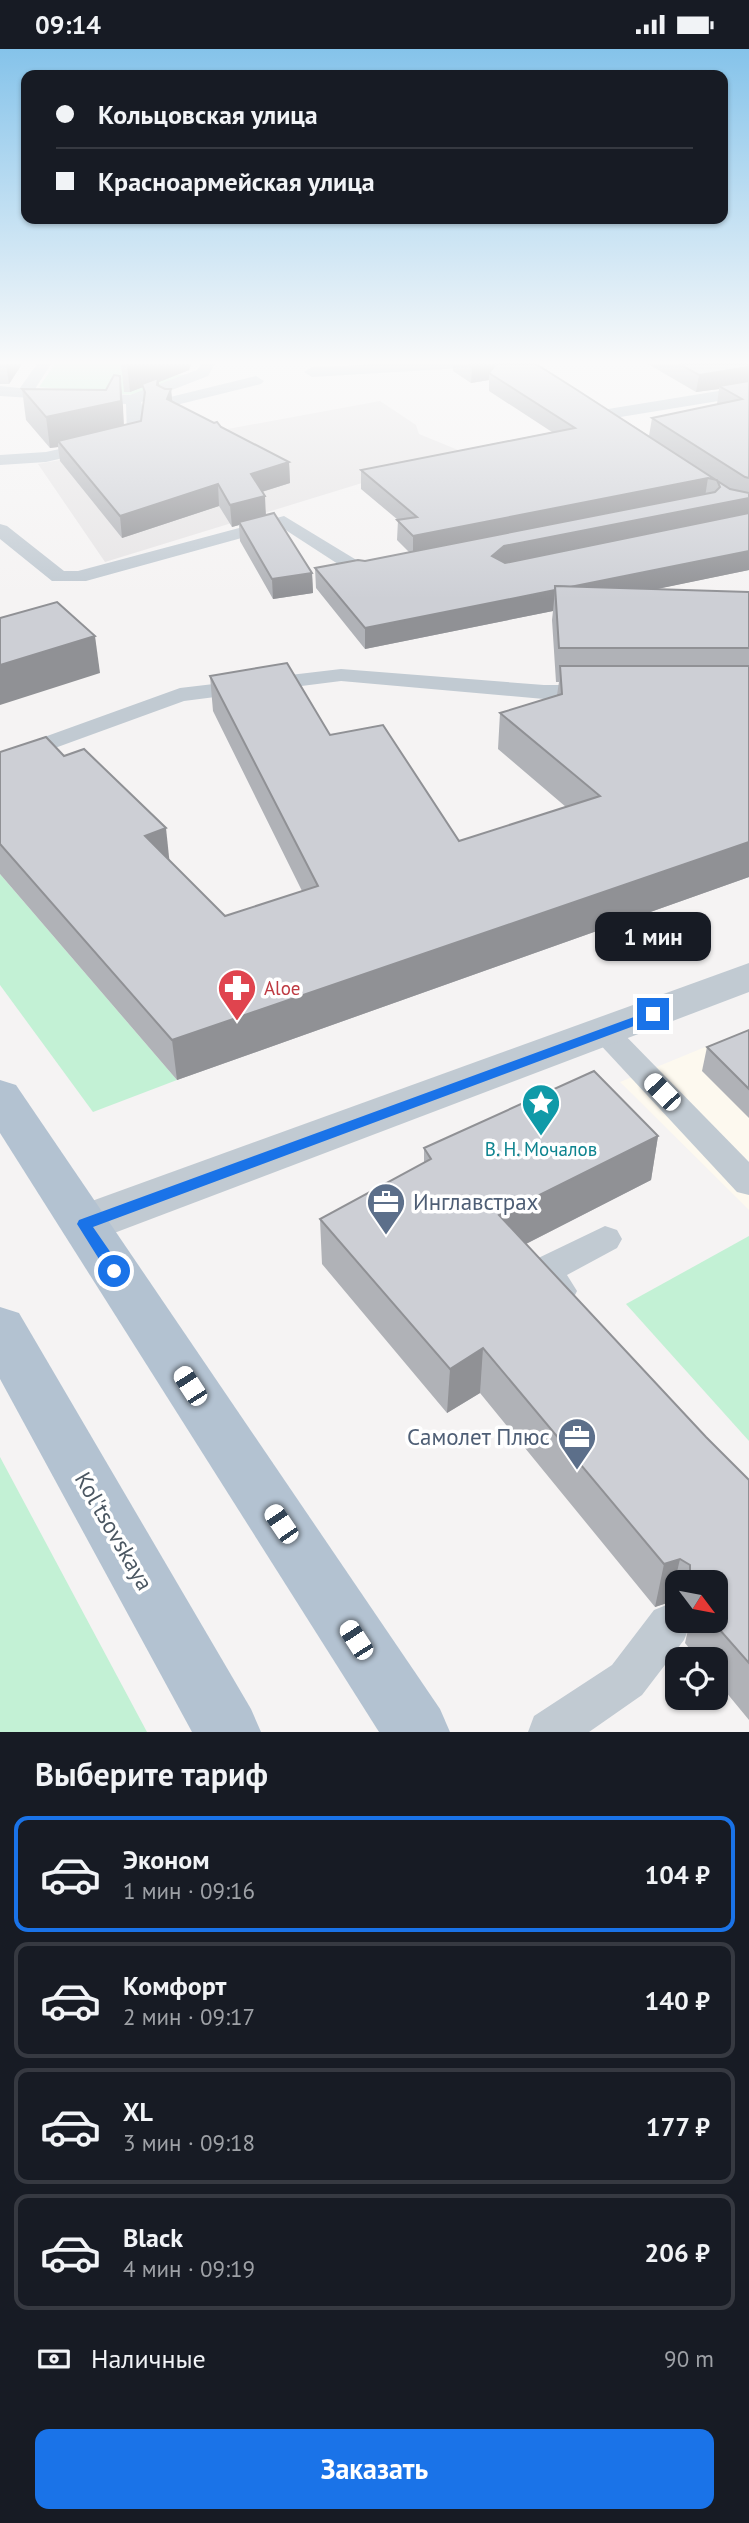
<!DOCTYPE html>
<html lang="ru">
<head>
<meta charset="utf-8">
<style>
  body { margin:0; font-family:"PT Sans",sans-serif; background:#242831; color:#f1f3f6; height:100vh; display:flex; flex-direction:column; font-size:26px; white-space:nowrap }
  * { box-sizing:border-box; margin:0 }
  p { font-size:23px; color:#9ea1a6 }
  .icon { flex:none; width:38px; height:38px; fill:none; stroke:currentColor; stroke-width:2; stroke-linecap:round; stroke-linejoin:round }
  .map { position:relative; height:1683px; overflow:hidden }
  .panel { display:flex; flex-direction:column; background:#171b24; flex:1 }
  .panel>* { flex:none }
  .banner { position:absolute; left:21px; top:21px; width:707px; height:154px; border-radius:14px; box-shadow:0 2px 5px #0004; display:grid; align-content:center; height:154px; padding:0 35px; background:#171b24 }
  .needle { width:46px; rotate:122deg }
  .fabs { position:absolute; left:665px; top:1521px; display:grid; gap:14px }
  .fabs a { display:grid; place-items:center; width:63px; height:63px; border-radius:14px; background:#171b24; box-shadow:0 2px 5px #0004; font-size:35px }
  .end { position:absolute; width:32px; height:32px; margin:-16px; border:9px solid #1a73e8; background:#fff; box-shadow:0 0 0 4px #fff }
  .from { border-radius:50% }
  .bubble { position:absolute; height:49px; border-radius:14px; background:#171b24; box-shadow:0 2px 5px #0004; font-size:23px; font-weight:700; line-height:49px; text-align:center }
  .car { position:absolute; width:21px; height:42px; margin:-21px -10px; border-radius:9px; box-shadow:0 0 5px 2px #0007; background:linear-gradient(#fff 24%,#345 0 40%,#fff 0 76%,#345 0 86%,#fff 0) }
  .banner b { display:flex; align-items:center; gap:24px; height:66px; font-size:26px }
  .banner b+b { border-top:2px solid #363941 }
  .banner i { width:18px; height:18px; background:#f1f3f6 }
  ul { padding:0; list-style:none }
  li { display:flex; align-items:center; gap:21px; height:116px; margin:0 14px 10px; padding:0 21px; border:4px solid #363941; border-radius:14px }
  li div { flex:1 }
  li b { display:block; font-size:26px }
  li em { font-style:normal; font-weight:700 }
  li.active { border-color:#1a73e8 }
  li>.icon { width:63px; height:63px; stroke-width:1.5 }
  h2 { padding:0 35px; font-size:32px; line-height:84px }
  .pay { display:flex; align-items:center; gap:18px; height:77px; padding:0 35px; font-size:26px }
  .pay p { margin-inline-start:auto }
  .cta { display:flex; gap:14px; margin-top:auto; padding:14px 35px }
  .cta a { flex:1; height:80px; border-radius:14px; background:#1a73e8; color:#fff; font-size:28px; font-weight:700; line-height:80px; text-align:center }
  .status { display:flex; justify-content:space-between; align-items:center; height:49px; padding:0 35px; background:#171b24; direction:ltr }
  .status svg { height:19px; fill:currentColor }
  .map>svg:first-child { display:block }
  .commercial { fill:#fdf9ef }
  .education { fill:#e6e4e5 }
  .green { fill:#c3f1d5 }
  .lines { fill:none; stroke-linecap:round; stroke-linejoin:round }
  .service { fill:#c1cad2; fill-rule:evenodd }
  .tertiary { fill:#c1cad2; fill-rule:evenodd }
  .primary { fill:#b3c2d1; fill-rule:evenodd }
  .wall { fill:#b0b2b7 }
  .shaded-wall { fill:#909195 }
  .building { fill:#cdcfd5; stroke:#909195; stroke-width:2 }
  .route { fill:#1a73e8 }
  .labels { text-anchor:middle; stroke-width:7; stroke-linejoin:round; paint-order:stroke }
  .health-label { font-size:19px; fill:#be3a42; stroke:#fff; text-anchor:start }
  .culture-label { font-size:19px; fill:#0d838f; stroke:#fff }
  .near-service-label { font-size:23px; fill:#4e5e75; stroke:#fff; text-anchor:start }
  .near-street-label { font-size:23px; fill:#4a5661; stroke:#fff }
</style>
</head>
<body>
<div class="status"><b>09:14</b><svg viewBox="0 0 49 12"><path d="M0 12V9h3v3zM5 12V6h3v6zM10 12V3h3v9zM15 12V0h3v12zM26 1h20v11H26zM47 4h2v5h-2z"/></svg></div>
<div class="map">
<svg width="749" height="1683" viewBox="0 0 749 1683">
  <rect width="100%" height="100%" fill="#f5f3f3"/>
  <!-- commercial -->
  <polygon class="commercial" points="749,980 749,1161 620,1033"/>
  <!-- education -->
  <polygon class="education" points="380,352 416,376 419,385 463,403 105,513 38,415"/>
  <!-- green -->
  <g class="green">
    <polygon points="55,315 134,315 129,325 188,326 135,346 39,338"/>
    <polygon points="0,825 177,1031 93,1063 0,936"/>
    <polygon points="749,1187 749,1392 626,1255"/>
    <polygon points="0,1408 147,1683 0,1683"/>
  </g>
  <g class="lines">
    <!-- service -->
    <g class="service">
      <polygon points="37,315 51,315 35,340 130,346 197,321 201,315 215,315 208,327 141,353 144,362 141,391 46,413 0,416 0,406 46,403 127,385 126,355 0,347 0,337 20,339"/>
      <polygon points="384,315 470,315 463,319 312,328 304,323 312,318"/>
      <polygon points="256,327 264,332 261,335 168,358 160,353 162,350"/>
      <polygon points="749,337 749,347 602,371 594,366 602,361"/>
      <path d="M284 467 368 518 379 515 389 521C383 529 367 530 358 528L281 478 86 532H52L0 490V475L7 477 64 522H78Z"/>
      <polygon points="341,620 544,636 594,636 602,638 605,643 602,648 594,650 544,650 341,632 184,652 0,719 0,704 180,639"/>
      <polygon points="605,973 615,976 749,1113 749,1146 737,1143 595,990 590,983 595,976"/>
      <path d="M605 1177 617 1181 622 1190 617 1199 567 1226 577 1242 572 1252C549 1260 535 1243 525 1223L530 1213Z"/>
      <polygon points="669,1555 677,1559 677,1572 688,1572 690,1576 684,1591 642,1646 589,1683 528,1683 534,1667 612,1616 654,1561"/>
    </g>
    <!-- tertiary -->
    <polygon class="tertiary" points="749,914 749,943 101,1189 84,1194 67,1189 59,1175 67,1161"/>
    <!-- primary -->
    <g class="primary">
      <polygon points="0,1031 16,1036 440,1660 450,1683 379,1683 0,1084"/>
      <polygon points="0,1258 19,1264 251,1660 261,1683 192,1683 0,1330"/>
    </g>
  </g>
  <!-- wall -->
  <g class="wall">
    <polygon points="0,315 22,315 9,335 0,335"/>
    <polygon points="121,315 191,315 189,321 159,333 159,337 165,340 171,340 172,353 289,413 290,434 262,443 266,466 312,524 313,544 273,550 240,492 239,476 232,478 219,457 122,489 60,412 58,398 50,399 26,371 22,340 106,341 120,327 124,376 141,372 144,350 143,338 130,343 124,343"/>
    <polygon points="453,315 536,315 733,440 649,387 652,369 717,355 719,340 696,343 648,315 749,315 749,521 656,540 749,543 749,828 177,1031 0,825 0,703 170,812 225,867 302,842 213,662 210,627 330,686 459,792 566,758 498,700 500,664 557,646 559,633 556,633 552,571 553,562 365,600 316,539 315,519 365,512 410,504 397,491 398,471 361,440 361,421 552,383 489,342 489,331 471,334 453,322"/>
    <polygon points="749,981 749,1069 702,1022 707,998"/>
    <polygon points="658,1087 651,1131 526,1195 706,1388 749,1431 749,1671 716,1631 716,1610 698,1610 685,1594 690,1572 716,1572 716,1533 677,1533 677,1557 670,1553 655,1558 480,1344 447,1364 322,1215 320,1170 424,1114 424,1099"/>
  </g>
  <!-- shaded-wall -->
  <g class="shaded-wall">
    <polygon points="6,315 22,315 9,335"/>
    <polygon points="127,315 191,315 189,321 159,333 160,348 142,335 143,338 130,343"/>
    <polygon points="487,315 497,315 489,324 489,331 471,334 472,317"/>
    <polygon points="749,318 749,335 719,337 719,340 696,343 699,326"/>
    <polygon points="120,327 123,357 124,383 58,392 58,398 50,399 46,368 121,352"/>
    <polygon points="171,340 173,360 167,350"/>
    <polygon points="289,413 290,434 252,446 251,425"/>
    <polygon points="708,429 705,448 413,506 413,487"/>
    <polygon points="218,435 219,457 122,489 120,467"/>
    <polygon points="265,447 266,469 239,473 239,476 232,478 230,456"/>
    <polygon points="749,449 749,464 502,517 492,507 504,497"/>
    <polygon points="749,502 749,521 556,561 555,541"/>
    <polygon points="312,524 313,544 273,550 272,530"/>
    <polygon points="555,541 553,562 365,600 365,579"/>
    <polygon points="95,587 100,624 0,656 0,616"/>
    <polygon points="166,779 170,817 145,787"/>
    <polygon points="749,793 749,828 177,1031 172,991"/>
    <polygon points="658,1087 651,1131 496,1210 499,1166"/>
    <polygon points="483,1299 480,1344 447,1364 450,1320"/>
    <polygon points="680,1510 670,1553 655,1558 664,1515"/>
  </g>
  <!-- building -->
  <g class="building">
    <polygon points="468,315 487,315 472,317"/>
    <polygon points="496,315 536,315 574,339 730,440 749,444 749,449 504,497 492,507 505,514 749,464 749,502 570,538 555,537 555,541 365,579 315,519 358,511 365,512 715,443 720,438 717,431 708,429 413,487 397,471 417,468 361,421 575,379 489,324"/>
    <polygon points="679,315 749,315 749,318 699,326"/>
    <polygon points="114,326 120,327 121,352 46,368 22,340 106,341"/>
    <polygon points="158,329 157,336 165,340 171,340 167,350 214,374 217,373 221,378 289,413 251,425 265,447 230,456 218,435 120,467 58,392 141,372 145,343 142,335"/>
    <polygon points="749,332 749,429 745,428 652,369 742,350 719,337"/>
    <polygon points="274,464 312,524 272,530 239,473"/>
    <polygon points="555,537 749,543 749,599 559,599"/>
    <polygon points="57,553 95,587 0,616 0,569"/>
    <polygon points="287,614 330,686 383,676 459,792 600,747 500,664 562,645 560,617 749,617 749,793 172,991 0,795 0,703 46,688 64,707 84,700 166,779 145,787 225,867 318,837 210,627"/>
    <polygon points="749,981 749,1040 707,998"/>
    <polygon points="594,1022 658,1087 499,1166 706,1388 749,1431 749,1614 712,1572 716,1572 716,1533 703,1533 701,1528 690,1527 690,1516 680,1510 664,1515 483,1299 450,1320 320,1170 431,1110 424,1099"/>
  </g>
  <!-- sky -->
  <linearGradient id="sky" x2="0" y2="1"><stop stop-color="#85c3ea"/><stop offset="0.57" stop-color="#fafafa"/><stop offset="1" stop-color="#fafafa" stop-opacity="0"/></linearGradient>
  <rect width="749" height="550" fill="url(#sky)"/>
  <!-- route -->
  <polygon class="route" points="653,961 659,965 658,968 93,1178 120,1217 122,1222 120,1226 109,1226 77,1175 79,1171"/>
  <!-- icons -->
  <defs>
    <g id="pharmacy-pin" transform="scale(2.0125)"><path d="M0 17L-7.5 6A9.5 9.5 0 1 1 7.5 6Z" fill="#e0444e" stroke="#fff"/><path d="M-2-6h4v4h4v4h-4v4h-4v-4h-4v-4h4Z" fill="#fff"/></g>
    <g id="sight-pin" transform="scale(2.0125)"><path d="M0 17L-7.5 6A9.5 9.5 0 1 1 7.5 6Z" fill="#0f9aa8" stroke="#fff"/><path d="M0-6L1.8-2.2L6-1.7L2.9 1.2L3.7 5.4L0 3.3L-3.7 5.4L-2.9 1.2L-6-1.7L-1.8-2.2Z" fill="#fff"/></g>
    <g id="office-pin" transform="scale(2.0125)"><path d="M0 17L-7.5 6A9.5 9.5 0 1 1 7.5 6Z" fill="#5c6f8a" stroke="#fff"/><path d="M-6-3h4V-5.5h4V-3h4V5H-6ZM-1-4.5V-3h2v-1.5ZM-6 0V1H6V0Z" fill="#fff"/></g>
  </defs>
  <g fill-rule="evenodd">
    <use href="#pharmacy-pin" x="237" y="939"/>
    <use href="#sight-pin" x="541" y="1054"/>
    <use href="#office-pin" x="386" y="1153"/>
    <use href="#office-pin" x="577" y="1388"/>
  </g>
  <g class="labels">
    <!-- health labels -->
    <g class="health-label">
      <text x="264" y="946">Aloe</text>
    </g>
    <!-- culture labels -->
    <g class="culture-label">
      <text x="541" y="1107">В. Н. Мочалов</text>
    </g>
    <!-- near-service labels -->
    <g class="near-service-label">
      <text x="413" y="1161">Инглавстрах</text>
      <text x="550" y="1396" text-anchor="end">Самолет Плюс</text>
    </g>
    <!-- near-street labels -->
    <g class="near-street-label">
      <text transform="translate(114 1482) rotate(60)" y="8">Kol'tsovskaya</text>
    </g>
  </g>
</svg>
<div class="fabs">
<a><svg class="needle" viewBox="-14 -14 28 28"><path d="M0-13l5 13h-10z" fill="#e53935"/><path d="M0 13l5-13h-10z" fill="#9ea1a6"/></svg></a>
<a><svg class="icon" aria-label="locate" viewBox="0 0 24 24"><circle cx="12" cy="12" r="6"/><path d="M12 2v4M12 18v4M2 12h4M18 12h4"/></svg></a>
</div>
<i class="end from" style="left:114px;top:1222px"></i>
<i class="end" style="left:653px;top:965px"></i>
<div class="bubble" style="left:595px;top:863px;width:116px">1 мин</div>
<i class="car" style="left:662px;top:1043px;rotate:316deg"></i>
<i class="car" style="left:190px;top:1337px;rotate:327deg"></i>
<i class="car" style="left:281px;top:1475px;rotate:326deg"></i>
<i class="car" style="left:356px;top:1591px;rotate:327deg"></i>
<div class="banner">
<b><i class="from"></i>Кольцовская улица</b>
<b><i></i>Красноармейская улица</b>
</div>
</div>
<section class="panel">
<h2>Выберите тариф</h2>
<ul>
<li class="active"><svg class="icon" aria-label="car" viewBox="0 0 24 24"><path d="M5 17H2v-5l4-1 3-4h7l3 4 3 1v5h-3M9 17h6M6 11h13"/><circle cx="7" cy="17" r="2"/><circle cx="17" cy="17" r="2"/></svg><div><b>Эконом</b><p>1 мин · 09:16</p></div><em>104 ₽</em></li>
<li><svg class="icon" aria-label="car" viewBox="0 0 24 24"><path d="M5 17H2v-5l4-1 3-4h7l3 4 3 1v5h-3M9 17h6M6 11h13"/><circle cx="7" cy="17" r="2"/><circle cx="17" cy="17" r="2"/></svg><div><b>Комфорт</b><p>2 мин · 09:17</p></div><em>140 ₽</em></li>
<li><svg class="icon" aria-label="car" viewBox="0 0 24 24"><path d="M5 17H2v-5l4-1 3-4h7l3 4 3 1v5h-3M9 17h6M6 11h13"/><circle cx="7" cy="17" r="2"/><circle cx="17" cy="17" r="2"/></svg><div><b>XL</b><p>3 мин · 09:18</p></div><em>177 ₽</em></li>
<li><svg class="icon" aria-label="car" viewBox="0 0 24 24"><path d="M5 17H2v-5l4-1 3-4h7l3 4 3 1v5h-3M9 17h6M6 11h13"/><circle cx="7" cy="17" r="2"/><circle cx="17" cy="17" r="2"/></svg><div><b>Black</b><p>4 мин · 09:19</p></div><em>206 ₽</em></li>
</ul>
<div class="pay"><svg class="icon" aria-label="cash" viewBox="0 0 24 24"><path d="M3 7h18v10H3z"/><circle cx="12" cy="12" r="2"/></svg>Наличные<p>90 m</p></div>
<div class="cta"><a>Заказать</a></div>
</section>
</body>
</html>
